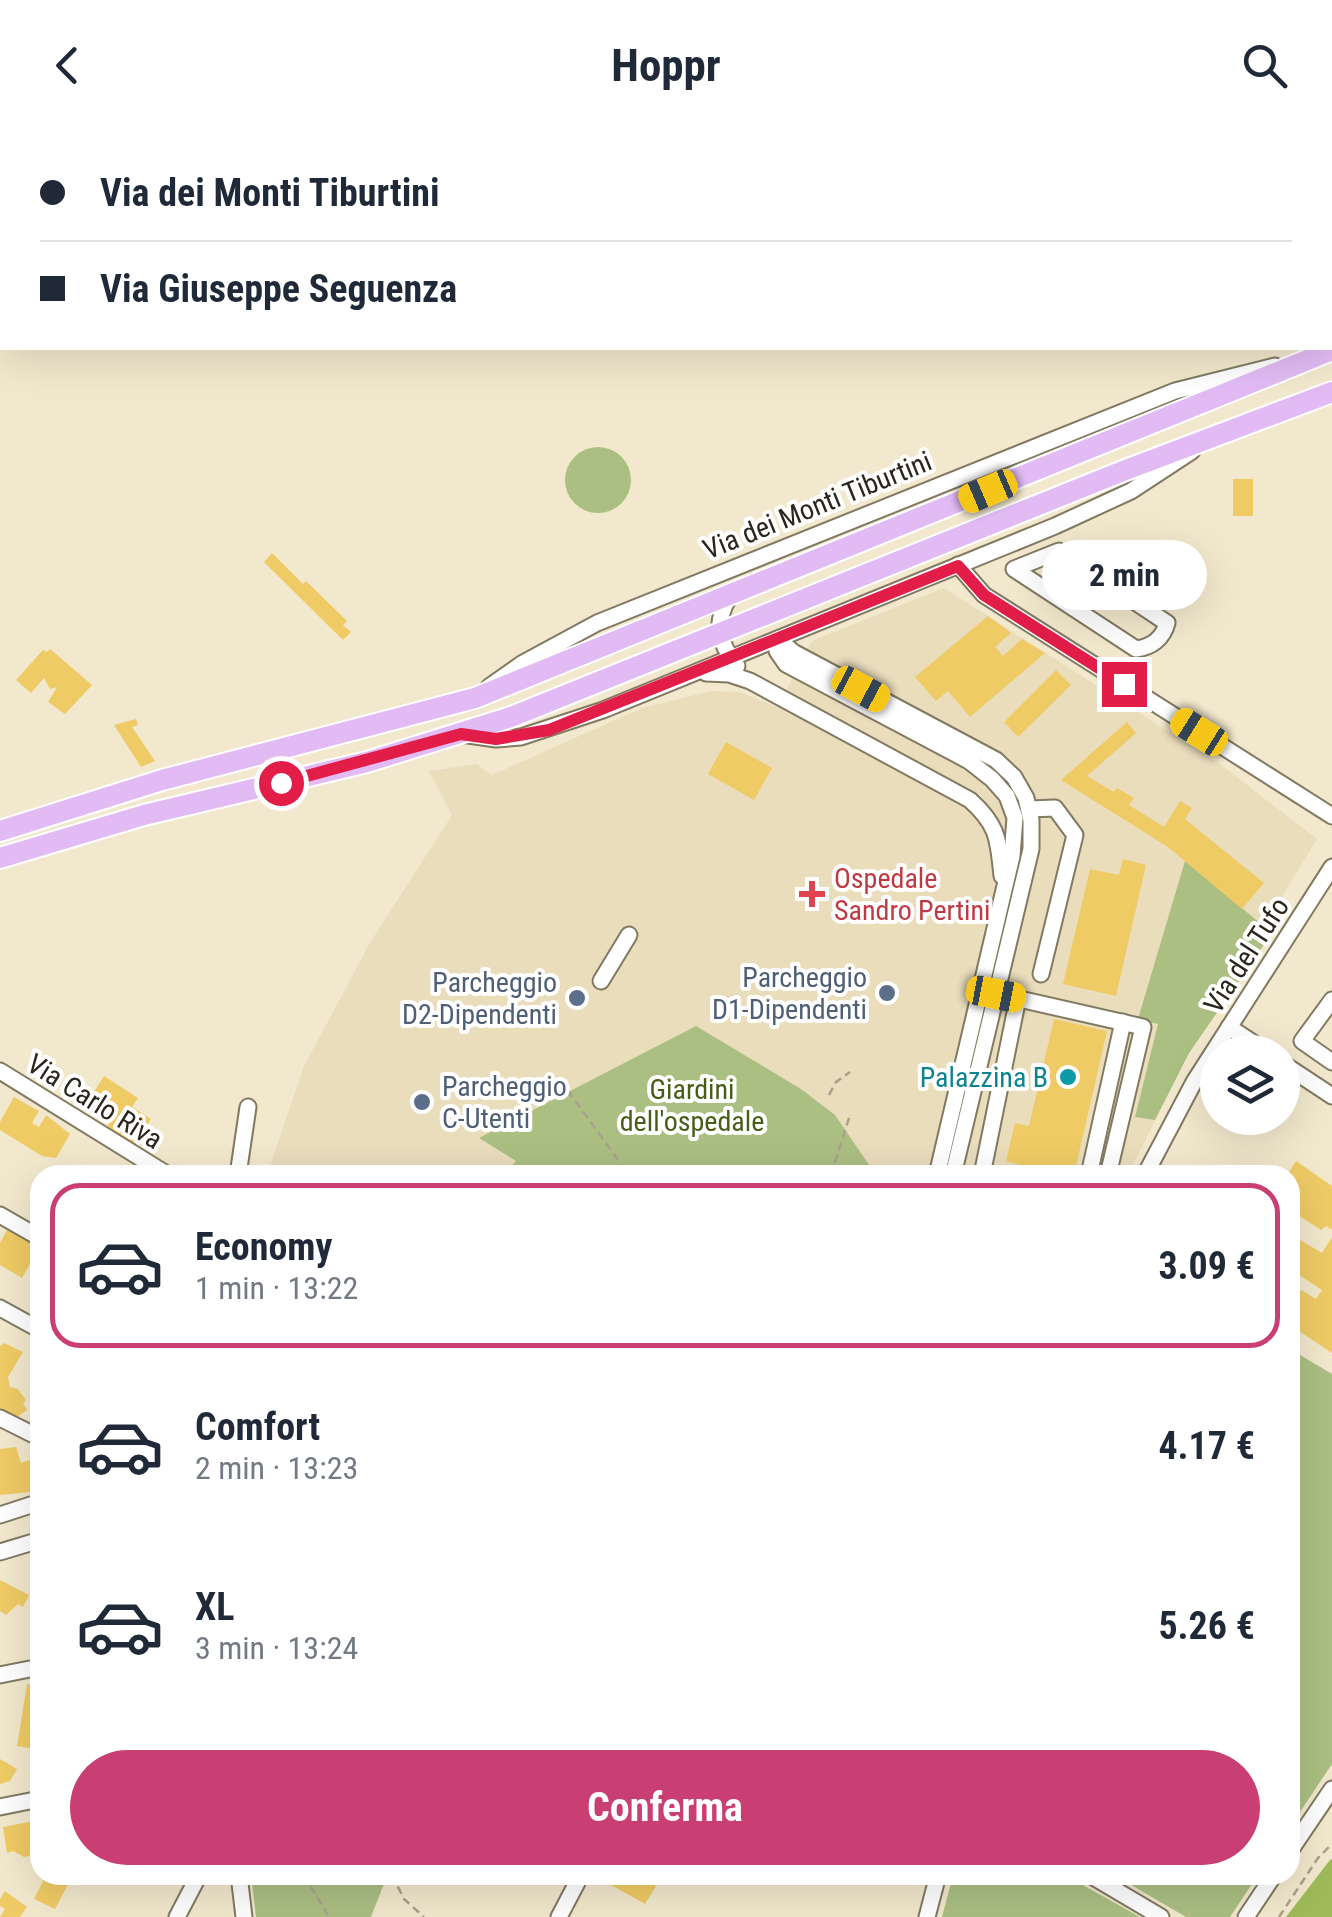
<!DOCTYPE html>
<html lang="it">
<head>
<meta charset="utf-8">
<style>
  body { margin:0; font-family:"Roboto Condensed",sans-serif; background:#f6f6f7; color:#1f2937; height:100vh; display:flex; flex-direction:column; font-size:38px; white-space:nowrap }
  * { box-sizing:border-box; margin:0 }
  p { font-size:32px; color:#747a83 }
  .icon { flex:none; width:55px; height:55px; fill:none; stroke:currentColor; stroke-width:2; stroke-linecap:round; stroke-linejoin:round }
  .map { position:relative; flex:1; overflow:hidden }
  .panel { position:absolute; left:30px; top:1035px; width:1270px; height:720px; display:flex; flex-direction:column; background:#fff; border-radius:30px; box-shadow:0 10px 40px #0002 }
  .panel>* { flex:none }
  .hud { position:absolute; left:0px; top:0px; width:1332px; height:220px; box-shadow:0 10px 40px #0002; display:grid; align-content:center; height:220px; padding:0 40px; background:#fff }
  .controls { position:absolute; left:1200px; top:905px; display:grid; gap:20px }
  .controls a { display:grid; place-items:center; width:100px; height:100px; border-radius:50%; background:#fff; box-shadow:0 10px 40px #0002; font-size:50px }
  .end { position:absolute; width:45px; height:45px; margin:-22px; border:12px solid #e11d48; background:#fff; box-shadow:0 0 0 5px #fff }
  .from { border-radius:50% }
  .bubble { position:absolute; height:70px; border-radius:35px; background:#fff; box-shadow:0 10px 40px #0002; font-size:32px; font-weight:700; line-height:70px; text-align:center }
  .car { position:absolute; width:30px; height:60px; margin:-30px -15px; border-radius:12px; box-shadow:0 0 8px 2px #0007; background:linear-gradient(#f5c518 24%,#345 0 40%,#f5c518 0 76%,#345 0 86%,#f5c518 0) }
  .hud b { display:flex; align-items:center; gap:35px; height:95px; font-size:38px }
  .hud b+b { border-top:2px solid #e0e1e3 }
  .hud i { width:25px; height:25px; background:#1f2937 }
  ul { padding:18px 0 0; list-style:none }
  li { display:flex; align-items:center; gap:30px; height:165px; margin:0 20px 15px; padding:0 20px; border:5px solid transparent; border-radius:30px }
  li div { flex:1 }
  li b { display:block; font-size:38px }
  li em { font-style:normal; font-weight:700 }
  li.current { border-color:#ca3f73 }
  li>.icon { width:90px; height:90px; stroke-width:1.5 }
  .cta { display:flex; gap:20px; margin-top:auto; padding:20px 40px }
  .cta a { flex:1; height:115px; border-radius:60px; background:#ca3f73; color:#fff; font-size:40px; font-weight:700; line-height:115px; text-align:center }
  header { display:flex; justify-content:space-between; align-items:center; height:130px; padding:0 40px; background:#fff; font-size:45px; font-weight:700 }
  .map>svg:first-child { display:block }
  .built { fill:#eaddbc }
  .green { fill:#abbf83 }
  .forest { fill:#9eba5a }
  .building { fill:#efcb65 }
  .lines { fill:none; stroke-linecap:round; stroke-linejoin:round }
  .minor-casing { stroke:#827961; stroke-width:19 }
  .major-casing { stroke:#fff; stroke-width:24 }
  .path { stroke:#a9a18c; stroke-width:2.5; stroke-dasharray:8 5; stroke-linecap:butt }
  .minor { stroke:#fff; stroke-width:15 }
  .major { stroke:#e2bbf4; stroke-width:20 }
  .route { stroke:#e11d48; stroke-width:12 }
  .health-dot { fill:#e0444e; stroke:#fff; stroke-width:4 }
  .service-dot { fill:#5c6f8a; stroke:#fff; stroke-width:4 }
  .culture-dot { fill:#0f9aa8; stroke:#fff; stroke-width:4 }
  .labels { text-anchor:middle; stroke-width:8; stroke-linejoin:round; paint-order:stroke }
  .street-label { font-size:28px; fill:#2a261c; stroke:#fff }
  .health-label { font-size:28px; fill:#be3a42; stroke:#fff; text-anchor:start }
  .service-label { font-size:28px; fill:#4e5e75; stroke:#fff; text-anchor:end }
  .culture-label { font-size:28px; fill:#0d838f; stroke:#fff; text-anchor:end }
  .park-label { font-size:28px; fill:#4a5c18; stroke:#fff }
</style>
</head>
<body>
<header><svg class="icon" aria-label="back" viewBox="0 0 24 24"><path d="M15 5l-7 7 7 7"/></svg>Hoppr<svg class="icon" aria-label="search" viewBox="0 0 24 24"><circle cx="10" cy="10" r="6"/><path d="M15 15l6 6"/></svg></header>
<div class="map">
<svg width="1332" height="1787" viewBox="0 0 1332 1787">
  <rect width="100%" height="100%" fill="#f2e8cd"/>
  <!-- built -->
  <polygon class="built" points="944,458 1221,635 1317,709 1264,796 1272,803 1189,923 1128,1045 267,1045 304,936 371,811 452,685 429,641 476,634 492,645 642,578 711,561 740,562 777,577 812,511"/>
  <!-- green -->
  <g class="green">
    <circle cx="598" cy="350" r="33"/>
    <polygon points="1185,731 1272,803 1189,923 1155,990 1135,987 1158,894 1138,889"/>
    <polygon points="696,896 801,959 835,985 876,1045 634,1045 632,1042 631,1045 504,1045 516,1031 479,1008"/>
    <polygon points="1290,1219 1332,1244 1332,1634 1290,1697"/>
    <polygon points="251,1745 383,1745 385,1751 371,1787 256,1787"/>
    <polygon points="953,1745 1065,1745 1140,1787 942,1787"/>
    <polygon points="1114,1745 1258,1745 1230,1787 1186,1787"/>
  </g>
  <!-- forest -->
  <polygon class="forest" points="1332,1729 1332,1787 1286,1787 1330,1730"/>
  <!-- building -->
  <g class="building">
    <rect x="1233" y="349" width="20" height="37"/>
    <polygon points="272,423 303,454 306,451 347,491 343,495 351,502 343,510 264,432"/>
    <polygon points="988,486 1011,503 995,517 1003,526 1022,509 1045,523 970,587 948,561 936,571 915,547"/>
    <polygon points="50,519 92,555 65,584 48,572 57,557 50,559 44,548 31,563 16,550 43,520 47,522"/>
    <polygon points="1056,540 1071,555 1018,607 1004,592"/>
    <polygon points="136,589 138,595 132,597 155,631 141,637 114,595"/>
    <polygon points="1127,592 1136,603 1087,646 1114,662 1117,658 1134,668 1129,675 1164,697 1180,671 1192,678 1185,689 1264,753 1242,779 1168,717 1061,650"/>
    <polygon points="726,612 772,638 754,670 708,644"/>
    <polygon points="1123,729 1146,735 1116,866 1063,854 1090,739 1119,745"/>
    <polygon points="1054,889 1107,901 1074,1045 1018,1045 1021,1035 1006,1031 1015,993 1029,996"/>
    <polygon points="104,946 138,968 132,977 151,989 135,1016 106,998 115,984 89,970"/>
    <polygon points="14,967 39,981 32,993 39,997 46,985 70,1004 56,1028 42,1026 0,1000 0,992"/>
    <polygon points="1296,1031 1332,1056 1332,1100 1326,1096 1321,1100 1290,1080 1290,1045 1287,1045"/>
    <polygon points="7,1100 39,1118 22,1148 0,1135 0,1113"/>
    <polygon points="1290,1104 1322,1123 1332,1107 1332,1223 1290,1195 1290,1176 1301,1160 1316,1169 1322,1160 1290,1139"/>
    <polygon points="4,1213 23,1222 8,1247 10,1257 18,1259 26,1270 23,1273 27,1280 12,1291 0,1280 0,1216"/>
    <polygon points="16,1317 21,1333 40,1326 40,1361 0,1365 0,1319"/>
    <polygon points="0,1450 29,1465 23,1477 18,1474 6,1485 0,1481"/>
    <polygon points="27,1554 40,1556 40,1620 17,1616"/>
    <polygon points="0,1629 17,1639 10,1651 0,1654"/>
    <polygon points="34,1691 38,1709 34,1725 24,1727 13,1721 7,1723 3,1697"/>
    <polygon points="46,1745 73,1745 55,1779 34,1769"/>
    <polygon points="616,1745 656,1745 651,1754 656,1756 645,1774 611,1755"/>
    <polygon points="5,1761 27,1777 20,1787 0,1787 5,1779 0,1776 0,1769"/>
  </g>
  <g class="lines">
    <!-- minor casing -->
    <g class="minor-casing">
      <g id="minor">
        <polyline points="582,0 583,2"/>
        <polyline points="45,2 48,0"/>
        <polyline points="0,33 2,32"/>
        <path d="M1059 421 1167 493C1163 509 1151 517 1136 519L1014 439Z"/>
        <polyline points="958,435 984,465 1332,686"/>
        <path d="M729 467C714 493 718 512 737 536"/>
        <polyline points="778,509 793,522 996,630 1014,647 1026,668 1031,690 1031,719 953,1045"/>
        <polyline points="778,509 777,521 786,534 969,631 992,649 1007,666 1015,688 1012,726 937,1045"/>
        <path d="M706 543 729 544 750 551 970 670C999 696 998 710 1002 746"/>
        <polyline points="489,557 523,533 597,493 1175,261 1275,236"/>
        <polyline points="461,604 496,609 521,607 603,580 1055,396 1131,361 1192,321"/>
        <polyline points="1029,679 1055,678 1075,705 1041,844"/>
        <polyline points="601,851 629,805"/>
        <polyline points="997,864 1143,897 1108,1045"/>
        <polyline points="1332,870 1302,911 1332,932"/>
        <polyline points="1229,897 1267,922"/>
        <polyline points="1282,933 1332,966"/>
        <polyline points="0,941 168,1045"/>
        <polyline points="238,1045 248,977"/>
        <polyline points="982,1045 1018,868"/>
        <polyline points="1089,1045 1123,892"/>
        <polyline points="1145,1045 1194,952 1332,737"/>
        <polyline points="0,1085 40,1108"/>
        <polyline points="0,1178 40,1200"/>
        <polyline points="0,1288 40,1308"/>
        <polyline points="0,1385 40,1372"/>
        <polyline points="0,1422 40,1410"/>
        <polyline points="0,1545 40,1537"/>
        <polyline points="0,1677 40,1669"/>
        <polyline points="1290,1721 1332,1659"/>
        <polyline points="239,1745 244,1787"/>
        <polyline points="1090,1745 1161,1787"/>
        <polyline points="177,1787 199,1745"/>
        <polyline points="559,1787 581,1745"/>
        <polyline points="927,1787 938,1745"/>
        <polyline points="1246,1787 1274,1745"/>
      </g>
    </g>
    <!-- major casing -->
    <g class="major-casing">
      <g id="major">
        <polyline points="0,701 162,650 475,568 1332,220"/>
        <polyline points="0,728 144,685 367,632 511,587 1123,341 1332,262"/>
      </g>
    </g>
    <!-- path -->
    <g class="path">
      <polyline points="560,950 629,1045"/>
      <polyline points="829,965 836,952 850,942"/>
      <polyline points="831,1045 850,985"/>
      <polyline points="304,1745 329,1787"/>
      <polyline points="392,1745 404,1769 424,1787"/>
      <polyline points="1279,1787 1318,1728 1332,1714"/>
    </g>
    <!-- minor -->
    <use href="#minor" class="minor"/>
    <!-- major -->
    <use href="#major" class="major"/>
  </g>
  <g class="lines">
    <!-- route -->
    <polyline class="route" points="281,653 461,604 496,609 549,600 958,436 984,465 1124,554"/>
  </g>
  <!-- markers -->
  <path class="health-dot" d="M807 749h10v10h10v10h-10v10h-10v-10h-10v-10h10z"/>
  <g class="service-dot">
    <circle cx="887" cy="863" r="10"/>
    <circle cx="577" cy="868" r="10"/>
    <circle cx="422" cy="972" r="10"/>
  </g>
  <circle class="culture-dot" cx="1068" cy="947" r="10"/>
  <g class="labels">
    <!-- street labels -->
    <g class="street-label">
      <text transform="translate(817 375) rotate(-22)" y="10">Via dei Monti Tiburtini</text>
      <text transform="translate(1246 825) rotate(-57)" y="10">Via del Tufo</text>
      <text transform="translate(95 971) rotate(32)" y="10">Via Carlo Riva</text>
    </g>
    <!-- health labels -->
    <g class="health-label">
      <text x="834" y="758">Ospedale<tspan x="834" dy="32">Sandro Pertini</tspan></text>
    </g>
    <!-- service labels -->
    <g class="service-label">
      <text x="867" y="857">Parcheggio<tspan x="867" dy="32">D1-Dipendenti</tspan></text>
      <text x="557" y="862">Parcheggio<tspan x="557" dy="32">D2-Dipendenti</tspan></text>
      <text x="442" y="966" text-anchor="start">Parcheggio<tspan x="442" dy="32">C-Utenti</tspan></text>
    </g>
    <!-- culture labels -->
    <g class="culture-label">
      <text x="1048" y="957">Palazzina B</text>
    </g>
    <!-- park labels -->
    <g class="park-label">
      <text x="692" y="969">Giardini<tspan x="692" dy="32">dell'ospedale</tspan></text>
    </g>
  </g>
</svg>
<div class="controls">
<a><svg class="icon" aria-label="layers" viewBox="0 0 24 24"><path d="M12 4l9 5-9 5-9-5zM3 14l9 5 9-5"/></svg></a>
</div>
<i class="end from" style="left:281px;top:653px"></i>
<i class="end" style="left:1124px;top:554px"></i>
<div class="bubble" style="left:1042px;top:410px;width:165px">2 min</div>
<i class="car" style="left:988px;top:361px;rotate:247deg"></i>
<i class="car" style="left:861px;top:559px;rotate:118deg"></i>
<i class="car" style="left:1199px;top:602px;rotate:302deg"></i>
<i class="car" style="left:996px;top:864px;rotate:101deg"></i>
<div class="hud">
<b><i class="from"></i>Via dei Monti Tiburtini</b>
<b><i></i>Via Giuseppe Seguenza</b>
</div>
<section class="panel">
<ul>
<li class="current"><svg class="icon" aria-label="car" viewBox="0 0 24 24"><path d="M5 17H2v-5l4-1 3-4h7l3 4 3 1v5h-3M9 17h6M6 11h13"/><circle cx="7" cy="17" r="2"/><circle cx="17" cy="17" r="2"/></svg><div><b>Economy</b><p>1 min · 13:22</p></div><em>3.09 €</em></li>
<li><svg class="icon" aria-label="car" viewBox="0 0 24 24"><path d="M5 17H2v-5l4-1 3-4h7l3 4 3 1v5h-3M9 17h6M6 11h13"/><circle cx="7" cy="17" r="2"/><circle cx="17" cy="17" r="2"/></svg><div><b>Comfort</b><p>2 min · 13:23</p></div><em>4.17 €</em></li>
<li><svg class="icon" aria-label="car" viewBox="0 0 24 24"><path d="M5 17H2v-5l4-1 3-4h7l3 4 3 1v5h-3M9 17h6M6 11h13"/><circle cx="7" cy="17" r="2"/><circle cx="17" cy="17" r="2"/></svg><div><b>XL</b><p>3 min · 13:24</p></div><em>5.26 €</em></li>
</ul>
<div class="cta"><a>Conferma</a></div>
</section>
</div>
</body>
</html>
